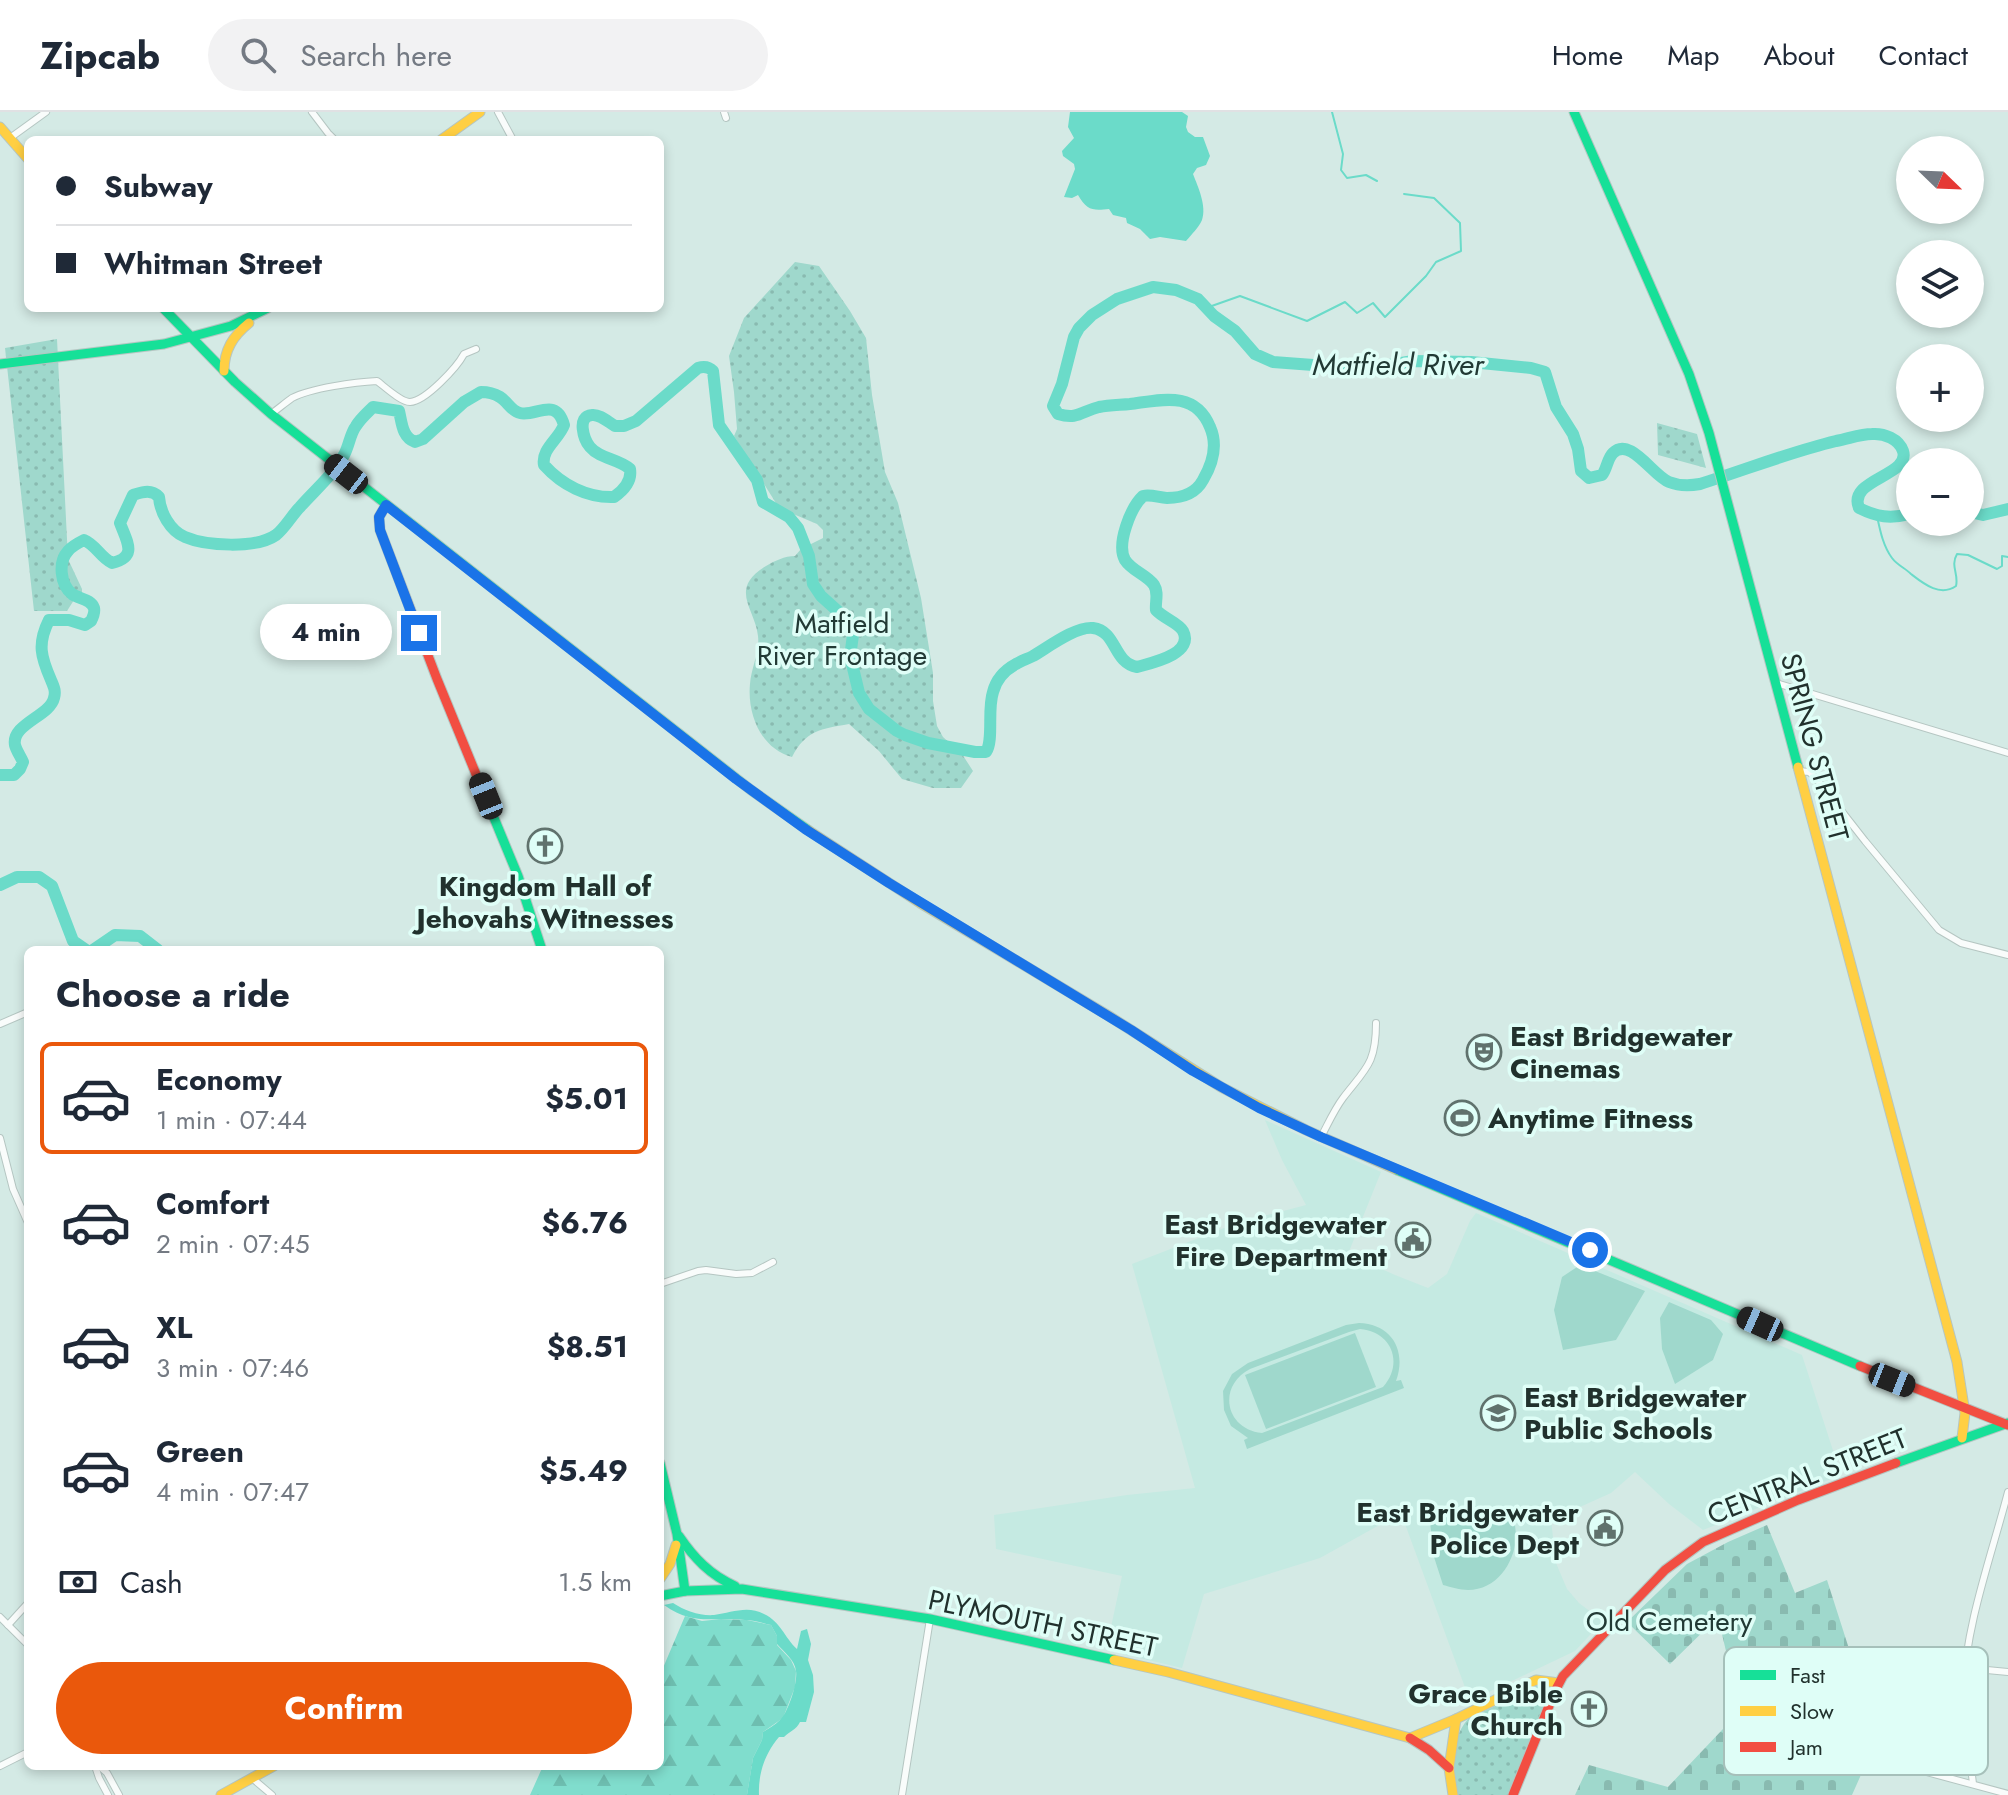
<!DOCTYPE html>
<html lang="en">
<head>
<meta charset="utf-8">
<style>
  body { margin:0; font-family:Jost,sans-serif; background:#f2f2f3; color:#1f2937; height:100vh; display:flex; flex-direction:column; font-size:30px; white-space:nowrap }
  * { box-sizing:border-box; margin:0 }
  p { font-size:26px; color:#747a83 }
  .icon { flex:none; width:44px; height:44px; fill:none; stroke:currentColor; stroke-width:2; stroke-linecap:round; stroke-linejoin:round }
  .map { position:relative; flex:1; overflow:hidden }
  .drawer { position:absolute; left:24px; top:834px; width:640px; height:824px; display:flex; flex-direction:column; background:#fff; border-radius:12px; box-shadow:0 4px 12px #0003 }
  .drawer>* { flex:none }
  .top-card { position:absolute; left:24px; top:24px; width:640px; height:176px; border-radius:12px; box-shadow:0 4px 12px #0003; display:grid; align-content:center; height:176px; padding:0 32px; background:#fff }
  .needle { width:52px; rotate:113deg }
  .fabs { position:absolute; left:1896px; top:24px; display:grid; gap:16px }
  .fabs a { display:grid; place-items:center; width:88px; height:88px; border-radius:50%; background:#fff; box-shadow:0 4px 12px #0003; font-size:40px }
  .end { position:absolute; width:36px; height:36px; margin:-18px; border:10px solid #1a73e8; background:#fff; box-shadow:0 0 0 4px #fff }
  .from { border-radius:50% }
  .bubble { position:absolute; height:56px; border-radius:28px; background:#fff; box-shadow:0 4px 12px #0003; font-size:26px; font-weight:700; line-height:56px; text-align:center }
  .car { position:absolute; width:24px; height:48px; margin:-24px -12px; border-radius:10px; box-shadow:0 0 6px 2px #0007; background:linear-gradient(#222 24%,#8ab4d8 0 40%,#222 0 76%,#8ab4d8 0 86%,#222 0) }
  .top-card b { display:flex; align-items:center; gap:28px; height:76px; font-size:30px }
  .top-card b+b { border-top:2px solid #e0e1e3 }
  .top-card i { width:20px; height:20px; background:#1f2937 }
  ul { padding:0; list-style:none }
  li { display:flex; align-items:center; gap:24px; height:112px; margin:0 16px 12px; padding:0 16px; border:4px solid transparent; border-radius:12px }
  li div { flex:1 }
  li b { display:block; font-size:30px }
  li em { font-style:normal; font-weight:700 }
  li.active { border-color:#ea580c }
  li>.icon { width:72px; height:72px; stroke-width:1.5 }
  h2 { padding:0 32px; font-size:36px; line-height:96px }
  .pay { display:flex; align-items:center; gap:20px; height:88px; padding:0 32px; font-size:30px }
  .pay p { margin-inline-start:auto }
  .action { display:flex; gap:16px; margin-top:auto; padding:16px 32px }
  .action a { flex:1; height:92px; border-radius:48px; background:#ea580c; color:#fff; font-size:32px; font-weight:700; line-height:92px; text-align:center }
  header { display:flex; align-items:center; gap:48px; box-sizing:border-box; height:112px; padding:0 40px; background:#fff; border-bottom:2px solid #e0e1e3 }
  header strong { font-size:38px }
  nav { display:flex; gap:44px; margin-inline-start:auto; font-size:28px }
  .search { width:560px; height:72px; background:#f2f2f3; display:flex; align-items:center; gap:20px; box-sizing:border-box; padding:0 28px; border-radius:44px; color:#747a83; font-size:30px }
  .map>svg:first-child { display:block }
  .built { fill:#c5eae2 }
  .grass { fill:#9fd8cc; fill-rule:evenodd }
  .forest { fill:url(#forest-firs) }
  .cemetery { fill:url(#cemetery-stones) }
  .park { fill:url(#park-dots) }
  .water { fill:#6bdbc9 }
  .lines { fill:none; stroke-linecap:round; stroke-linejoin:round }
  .stream { stroke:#6bdbc9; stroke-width:2 }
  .river { stroke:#6bdbc9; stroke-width:12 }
  .street-casing { stroke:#b5c6c2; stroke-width:8 }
  .fast-casing { stroke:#b5c6c2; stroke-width:11 }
  .slow-casing { stroke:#b5c6c2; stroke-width:11 }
  .jam-casing { stroke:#b5c6c2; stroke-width:11 }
  .street { stroke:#f9fcfb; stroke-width:6 }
  .fast { stroke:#16e098; stroke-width:9 }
  .slow { stroke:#ffcf43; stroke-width:9 }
  .jam { stroke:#f24e42; stroke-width:9 }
  .route { stroke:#1a73e8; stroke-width:10 }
  .labels { text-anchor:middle; stroke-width:7; stroke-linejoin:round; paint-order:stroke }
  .park-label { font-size:28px; fill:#223a35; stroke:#dffef7 }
  .street-label { font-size:28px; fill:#21312d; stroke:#dffef7 }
  .poi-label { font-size:28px; font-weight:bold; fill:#21312d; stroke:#dffef7; text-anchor:start }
  .water-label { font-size:30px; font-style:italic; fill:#223a35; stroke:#dffef7 }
  .key { fill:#dffef7; stroke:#a6c0ba; stroke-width:2 }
  .key-label { font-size:22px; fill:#21312d }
</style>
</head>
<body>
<header>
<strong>Zipcab</strong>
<div class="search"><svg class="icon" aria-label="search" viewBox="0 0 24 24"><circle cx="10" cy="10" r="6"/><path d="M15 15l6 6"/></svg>Search here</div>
<nav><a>Home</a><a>Map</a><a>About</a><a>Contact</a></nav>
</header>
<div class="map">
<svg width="2008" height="1683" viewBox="0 0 2008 1683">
  <defs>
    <pattern id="forest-firs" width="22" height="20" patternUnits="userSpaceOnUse" patternTransform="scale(2)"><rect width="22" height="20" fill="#80ddcd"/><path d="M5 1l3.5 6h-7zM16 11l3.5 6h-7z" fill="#6ebeb0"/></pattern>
    <pattern id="cemetery-stones" width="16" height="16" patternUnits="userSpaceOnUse" patternTransform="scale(2)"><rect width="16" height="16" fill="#9fd8cc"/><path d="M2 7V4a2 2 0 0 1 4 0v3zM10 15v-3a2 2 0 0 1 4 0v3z" fill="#89bab0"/></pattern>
    <pattern id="park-dots" width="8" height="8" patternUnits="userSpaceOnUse" patternTransform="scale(2)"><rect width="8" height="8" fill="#9fd8cc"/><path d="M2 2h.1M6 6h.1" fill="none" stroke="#89bab0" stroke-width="1.8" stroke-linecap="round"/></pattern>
  </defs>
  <rect width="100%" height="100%" fill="#d4eae5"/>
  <!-- built -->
  <polygon class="built" points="1265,1008 1381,1060 1348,1142 1395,1163 1428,1176 1447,1162 1470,1109 1476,1101 1802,1243 1841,1363 1703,1418 1669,1392 1635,1360 1611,1381 1551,1408 1556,1451 1567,1477 1579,1491 1603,1509 1575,1539 1470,1589 1401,1401 1320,1446 1204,1482 1182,1556 1106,1538 1122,1464 996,1437 994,1403 1127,1383 1195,1376 1132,1152 1237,1111 1306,1093 1282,1048"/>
  <!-- grass -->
  <g class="grass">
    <polygon points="1580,1153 1645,1179 1616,1228 1563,1238 1554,1198 1562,1165"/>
    <polygon points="1669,1190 1711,1208 1723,1222 1713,1248 1675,1272 1662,1237 1660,1206"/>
    <path d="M1359 1211C1392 1212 1407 1239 1396 1269L1401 1268 1404 1276 1247 1337 1244 1328 1248 1326 1231 1314 1224 1298 1223 1279 1232 1262 1248 1251 1346 1213ZM1360 1217C1392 1220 1404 1251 1383 1275L1262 1321C1225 1317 1217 1274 1250 1257L1349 1220Z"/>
    <polygon points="1355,1221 1376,1275 1266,1317 1245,1263"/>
    <path d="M1470 1393 1514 1401C1514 1409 1516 1418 1516 1426 1514 1452 1496 1478 1468 1478 1460 1478 1451 1475 1443 1473L1434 1445 1430 1410 1439 1398Z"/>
  </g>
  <!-- forest -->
  <polygon class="forest" points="685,1504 702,1509 721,1507 747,1508 771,1513 777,1524 777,1533 791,1548 796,1559 795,1575 783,1606 763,1620 762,1628 753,1646 747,1683 530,1683 543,1654 660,1654 660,1563"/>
  <!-- cemetery -->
  <polygon class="cemetery" points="1767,1413 1795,1481 1827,1468 1851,1543 1838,1557 1883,1592 1876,1629 1852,1683 1575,1683 1589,1653 1668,1675 1740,1599 1718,1505 1670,1552 1627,1510 1687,1452 1728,1430"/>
  <!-- park -->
  <g class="park">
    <path d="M795 150 819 154 850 199 866 226 872 283 885 360 898 391 921 486 933 561V589L937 614 943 625 962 642 973 659 961 676H933L902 667 879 639 849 612C821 617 806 618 792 645 761 637 747 602 750 572 751 556 760 540 758 524 755 496 728 477 766 454 774 449 785 444 795 444L801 437 823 426V418L817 412 779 396 734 324 737 317 734 280 729 244 744 206Z"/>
    <polygon points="57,227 68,447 82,477 82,483 74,488 67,499 34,499 5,236"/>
    <polygon points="1657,311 1697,322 1706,356 1658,343"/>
    <path d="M1541 1572 1550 1582 1509 1683H1457C1454 1656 1449 1629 1468 1607Z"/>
  </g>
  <!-- water -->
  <g class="water">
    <path d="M1070 0H1182L1188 4 1186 15 1188 20 1195 25H1203L1210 44 1206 53 1197 56 1193 62C1198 75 1207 94 1202 108 1199 115 1191 123 1186 129L1160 125 1150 127 1140 117 1127 111 1126 106 1113 103 1109 97C1092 99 1087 98 1078 83L1072 86 1064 85 1075 57 1074 52 1063 44 1062 39 1074 26 1068 15Z"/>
    <path d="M673 1491C685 1499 700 1504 714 1503 731 1501 747 1493 764 1502 781 1510 784 1525 797 1537L801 1519 807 1517 811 1532 808 1548 813 1563 814 1580 806 1610H800C796 1618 790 1619 784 1625H779C765 1641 758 1662 759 1683H747L753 1646 762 1628 763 1620C769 1616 775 1613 780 1608 788 1601 798 1570 796 1559 795 1548 784 1540 777 1532V1524L771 1513C762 1511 754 1508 745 1508 712 1504 695 1515 664 1493Z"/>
  </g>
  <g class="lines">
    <!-- stream -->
    <g class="stream">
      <polyline points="1332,0 1343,42 1341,58 1347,66 1366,63 1377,69"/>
      <polyline points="1206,196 1240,184 1307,209 1345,190 1357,201 1373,191 1385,205 1426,164 1436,150 1461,139 1460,111 1434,86 1404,82"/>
      <path d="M1877 404C1880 418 1883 434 1892 446 1897 453 1905 456 1911 462 1924 472 1940 485 1956 474 1959 462 1950 454 1957 442L1968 443 1997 457 2002 454V444L2008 445"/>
    </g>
    <!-- river -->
    <g class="river">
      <polyline points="1970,400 1983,403 2008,397"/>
      <path d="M0 663H14L20 657 23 650C21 645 16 638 15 633 11 612 50 604 54 586 56 579 54 575 51 568 41 545 37 532 49 508H69L85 513 91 509C93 505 95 500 94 496 91 487 79 487 72 482 60 472 58 450 68 439 72 434 78 431 84 428 96 433 100 445 112 451 138 445 127 430 120 411L133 383C143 380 151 377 159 385 160 400 170 419 185 425 206 434 256 437 276 423 285 416 292 403 300 395 316 377 333 363 344 343 349 334 350 322 356 314 360 307 367 301 373 295L399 299C402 311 402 325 415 330L423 327 464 290 481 280C487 280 495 282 500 285 508 290 511 299 520 301 536 305 556 284 564 313 559 327 541 337 544 353 562 373 587 386 614 385 624 378 632 369 630 357 619 347 600 347 590 335 584 328 576 304 592 303 600 302 608 310 615 314H624L636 309 698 256C704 254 709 255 713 259L719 313 757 368 763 390 789 405 798 416 809 444 813 472 821 484 850 510 853 523 850 545 853 556 859 581 869 597 897 619 905 623 928 631 975 640H986C994 628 987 598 993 580 996 568 1005 558 1016 552 1021 549 1027 547 1033 544 1047 536 1076 514 1093 516 1117 519 1113 551 1137 555 1151 551 1195 542 1183 519 1179 511 1163 506 1156 498 1155 490 1159 481 1154 473 1147 463 1132 459 1125 448 1116 432 1131 395 1143 384 1152 382 1159 386 1167 386 1182 386 1196 381 1203 368 1213 351 1218 333 1210 315 1195 278 1161 288 1130 292 1120 293 1109 293 1099 295 1082 299 1078 308 1058 302L1053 294 1062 272 1074 225 1079 216 1092 203 1117 187 1153 175 1176 178 1198 187 1214 204 1235 219 1255 242 1273 250 1367 257 1413 249 1471 250 1531 256 1545 260 1556 295 1573 322 1578 337 1581 359 1589 366 1602 363C1607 357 1607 347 1613 341 1630 324 1653 364 1669 370 1679 374 1689 374 1700 372 1745 358 1790 340 1836 329 1848 327 1860 322 1872 322 1884 321 1899 327 1903 339 1911 364 1847 367 1859 396 1877 405 1890 407 1910 402"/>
      <polyline points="0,773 17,765 39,765 52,774 73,829 86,838"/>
      <polyline points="93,838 115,823 140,824 158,838"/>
    </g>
    <!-- street casing -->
    <g class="street-casing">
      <g id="street">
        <polyline points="312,0 328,21 335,28"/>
        <polyline points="498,0 513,28"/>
        <polyline points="724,0 726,6"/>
        <polyline points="10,26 46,0"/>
        <path d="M271 302C278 297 285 291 292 286 311 276 356 270 377 269 385 275 401 290 410 290 426 289 457 255 464 242L476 237"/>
        <polyline points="1776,571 2008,641"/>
        <polyline points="1799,659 1809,660 1815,665 1865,729 1939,818 1961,831 2008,843"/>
        <polyline points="0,912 28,900"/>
        <path d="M1321 1025C1328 1012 1334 998 1343 986 1366 956 1376 952 1376 911"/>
        <polyline points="0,1026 13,1077 28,1111"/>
        <polyline points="660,1172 698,1159 706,1158 736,1162 752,1161 773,1150"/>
        <polyline points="0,1505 28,1533"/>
        <polyline points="8,1513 28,1491"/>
        <polyline points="1966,1556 2008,1560"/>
        <polyline points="1871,1645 2008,1682"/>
        <polyline points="0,1654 28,1640"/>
        <polyline points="95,1654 99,1666 108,1683"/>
        <polyline points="99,1654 107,1661 119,1683"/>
        <polyline points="252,1666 272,1683"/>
        <path d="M1973 1672C1970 1642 1962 1611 1963 1580 1966 1512 1991 1445 2008 1380"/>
        <polyline points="902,1683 930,1507"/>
      </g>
    </g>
    <!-- fast casing -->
    <g class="fast-casing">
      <g id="fast">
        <polyline points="1574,0 1689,262 1709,321 1798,655"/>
        <polyline points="163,196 235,270 271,302 751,678 808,718"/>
        <polyline points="0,252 164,232 231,214 268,196"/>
        <polyline points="480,672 518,764 542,838"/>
        <polyline points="1397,1058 1860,1254"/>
        <polyline points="660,1351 677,1422 685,1479"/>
        <polyline points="1896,1351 2008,1311"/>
        <path d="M679 1424C694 1446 710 1463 735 1474"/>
        <polyline points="660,1484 685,1479 742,1477 930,1507 1114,1548"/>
      </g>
    </g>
    <!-- slow casing -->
    <g class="slow-casing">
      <g id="slow">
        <polyline points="0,15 28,47"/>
        <polyline points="441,28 480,0"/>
        <path d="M224 259C224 238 233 224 249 211"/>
        <polyline points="1798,655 1957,1250 1965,1301 1962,1326"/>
        <polyline points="808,718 920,791 1109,904 1221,975 1306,1018 1397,1058"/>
        <polyline points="660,1467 670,1452 676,1433"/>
        <polyline points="1114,1548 1168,1560 1410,1626 1456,1607 1536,1568 1559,1571"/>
        <polyline points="221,1683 274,1654"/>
        <polyline points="1453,1683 1449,1656 1456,1607"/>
      </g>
    </g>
    <!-- jam casing -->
    <g class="jam-casing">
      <g id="jam">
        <polyline points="386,393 379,405 380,418 437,567 480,672"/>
        <polyline points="1860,1254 2008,1313"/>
        <polyline points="1410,1626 1429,1638 1449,1656"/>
        <polyline points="1513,1683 1555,1579 1563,1564 1665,1458 1703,1430 1798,1388 1896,1351"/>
      </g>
    </g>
    <!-- street -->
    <use href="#street" class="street"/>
    <!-- fast -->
    <use href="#fast" class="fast"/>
    <!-- slow -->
    <use href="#slow" class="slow"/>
    <!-- jam -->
    <use href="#jam" class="jam"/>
  </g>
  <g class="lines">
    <!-- route -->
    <polyline class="route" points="419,521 380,418 379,405 386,393 736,667 805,717 889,771 1131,918 1193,959 1259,996 1321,1025 1590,1138"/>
  </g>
  <!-- icons -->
  <defs>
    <g id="church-ring" transform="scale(1.8)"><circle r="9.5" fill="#dffef7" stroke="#60726d" stroke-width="1.5"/><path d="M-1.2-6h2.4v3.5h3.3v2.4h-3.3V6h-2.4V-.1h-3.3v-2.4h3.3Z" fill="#60726d"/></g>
    <g id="theatre-ring" transform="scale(1.8)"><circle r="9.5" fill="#dffef7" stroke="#60726d" stroke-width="1.5"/><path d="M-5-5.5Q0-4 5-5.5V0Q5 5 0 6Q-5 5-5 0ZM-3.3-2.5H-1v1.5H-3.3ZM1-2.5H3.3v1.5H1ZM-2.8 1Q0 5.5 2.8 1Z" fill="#60726d"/></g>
    <g id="stadium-ring" transform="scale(1.8)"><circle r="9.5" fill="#dffef7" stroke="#60726d" stroke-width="1.5"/><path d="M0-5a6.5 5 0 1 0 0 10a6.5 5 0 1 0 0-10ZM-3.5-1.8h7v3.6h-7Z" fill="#60726d"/></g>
    <g id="civic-ring" transform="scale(1.8)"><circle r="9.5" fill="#dffef7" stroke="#60726d" stroke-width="1.5"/><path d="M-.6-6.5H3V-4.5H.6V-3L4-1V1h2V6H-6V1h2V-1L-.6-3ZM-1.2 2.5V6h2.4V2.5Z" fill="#60726d"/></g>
    <g id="school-ring" transform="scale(1.8)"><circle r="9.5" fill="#dffef7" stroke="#60726d" stroke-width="1.5"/><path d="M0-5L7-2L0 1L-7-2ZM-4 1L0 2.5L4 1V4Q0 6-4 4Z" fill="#60726d"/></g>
  </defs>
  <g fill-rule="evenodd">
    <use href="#church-ring" x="545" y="734"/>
    <use href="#theatre-ring" x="1484" y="940"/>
    <use href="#stadium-ring" x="1462" y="1006"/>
    <use href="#civic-ring" x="1413" y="1128"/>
    <use href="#school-ring" x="1498" y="1301"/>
    <use href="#civic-ring" x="1605" y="1416"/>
    <use href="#church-ring" x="1589" y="1597"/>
  </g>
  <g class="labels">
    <!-- park labels -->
    <g class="park-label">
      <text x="842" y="521">Matfield<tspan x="842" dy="32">River Frontage</tspan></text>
      <text x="1669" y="1519">Old Cemetery</text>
    </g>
    <!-- street labels -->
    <g class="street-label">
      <text transform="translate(1815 635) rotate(75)" y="10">SPRING STREET</text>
      <text transform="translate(1807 1364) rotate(-22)" y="10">CENTRAL STREET</text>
      <text transform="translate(1043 1511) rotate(12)" y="10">PLYMOUTH STREET</text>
    </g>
    <!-- poi labels -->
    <g class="poi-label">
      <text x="545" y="784" text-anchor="middle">Kingdom Hall of<tspan x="545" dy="32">Jehovahs Witnesses</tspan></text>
      <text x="1510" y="934">East Bridgewater<tspan x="1510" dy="32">Cinemas</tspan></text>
      <text x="1488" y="1016">Anytime Fitness</text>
      <text x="1387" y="1122" text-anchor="end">East Bridgewater<tspan x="1387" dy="32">Fire Department</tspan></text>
      <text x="1524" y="1295">East Bridgewater<tspan x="1524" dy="32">Public Schools</tspan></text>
      <text x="1579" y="1410" text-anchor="end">East Bridgewater<tspan x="1579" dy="32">Police Dept</tspan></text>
      <text x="1563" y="1591" text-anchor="end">Grace Bible<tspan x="1563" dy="32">Church</tspan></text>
    </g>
    <!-- water labels -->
    <g class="water-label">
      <text x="1398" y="263">Matfield River</text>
    </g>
  </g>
  <!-- legend -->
  <rect x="1724" y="1535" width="264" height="128" rx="12" class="key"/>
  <rect x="1740" y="1558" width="36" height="10" fill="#16e098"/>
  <rect x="1740" y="1594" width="36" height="10" fill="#ffcf43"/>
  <rect x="1740" y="1630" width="36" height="10" fill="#f24e42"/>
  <g class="key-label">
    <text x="1790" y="1571">Fast</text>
    <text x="1790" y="1607">Slow</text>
    <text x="1790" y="1643">Jam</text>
  </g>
</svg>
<div class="fabs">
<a><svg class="needle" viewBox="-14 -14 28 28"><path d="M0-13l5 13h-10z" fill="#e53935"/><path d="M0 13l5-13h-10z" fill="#747a83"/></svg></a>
<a><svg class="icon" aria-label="layers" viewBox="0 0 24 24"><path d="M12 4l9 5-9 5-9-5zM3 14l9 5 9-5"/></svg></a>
<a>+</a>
<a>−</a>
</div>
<i class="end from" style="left:1590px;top:1138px"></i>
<i class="end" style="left:419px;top:521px"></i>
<div class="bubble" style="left:260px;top:492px;width:132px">4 min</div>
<i class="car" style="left:346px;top:362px;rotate:308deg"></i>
<i class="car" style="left:486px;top:684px;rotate:338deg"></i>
<i class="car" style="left:1760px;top:1212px;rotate:294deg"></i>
<i class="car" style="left:1892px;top:1268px;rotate:112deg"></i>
<div class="top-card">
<b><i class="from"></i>Subway</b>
<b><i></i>Whitman Street</b>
</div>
<section class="drawer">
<h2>Choose a ride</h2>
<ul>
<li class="active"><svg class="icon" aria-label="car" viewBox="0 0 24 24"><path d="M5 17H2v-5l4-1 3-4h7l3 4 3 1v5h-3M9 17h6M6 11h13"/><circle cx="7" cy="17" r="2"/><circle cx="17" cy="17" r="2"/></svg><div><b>Economy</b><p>1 min · 07:44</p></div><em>$5.01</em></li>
<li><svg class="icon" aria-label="car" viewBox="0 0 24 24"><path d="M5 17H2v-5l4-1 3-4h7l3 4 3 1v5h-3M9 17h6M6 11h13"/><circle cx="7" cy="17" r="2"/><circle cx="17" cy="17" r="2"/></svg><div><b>Comfort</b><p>2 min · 07:45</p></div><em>$6.76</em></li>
<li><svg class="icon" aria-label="car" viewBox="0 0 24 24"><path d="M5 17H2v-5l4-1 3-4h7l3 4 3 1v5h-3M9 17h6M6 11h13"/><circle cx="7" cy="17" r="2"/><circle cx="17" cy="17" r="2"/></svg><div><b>XL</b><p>3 min · 07:46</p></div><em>$8.51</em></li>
<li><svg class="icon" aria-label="car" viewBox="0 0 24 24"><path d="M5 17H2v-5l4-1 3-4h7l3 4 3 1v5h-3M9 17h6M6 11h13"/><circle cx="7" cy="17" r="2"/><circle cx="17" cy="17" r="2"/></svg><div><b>Green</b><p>4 min · 07:47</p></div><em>$5.49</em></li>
</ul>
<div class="pay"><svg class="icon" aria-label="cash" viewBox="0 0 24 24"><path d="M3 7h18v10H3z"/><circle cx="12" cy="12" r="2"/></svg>Cash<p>1.5 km</p></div>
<div class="action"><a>Confirm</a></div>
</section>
</div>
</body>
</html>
